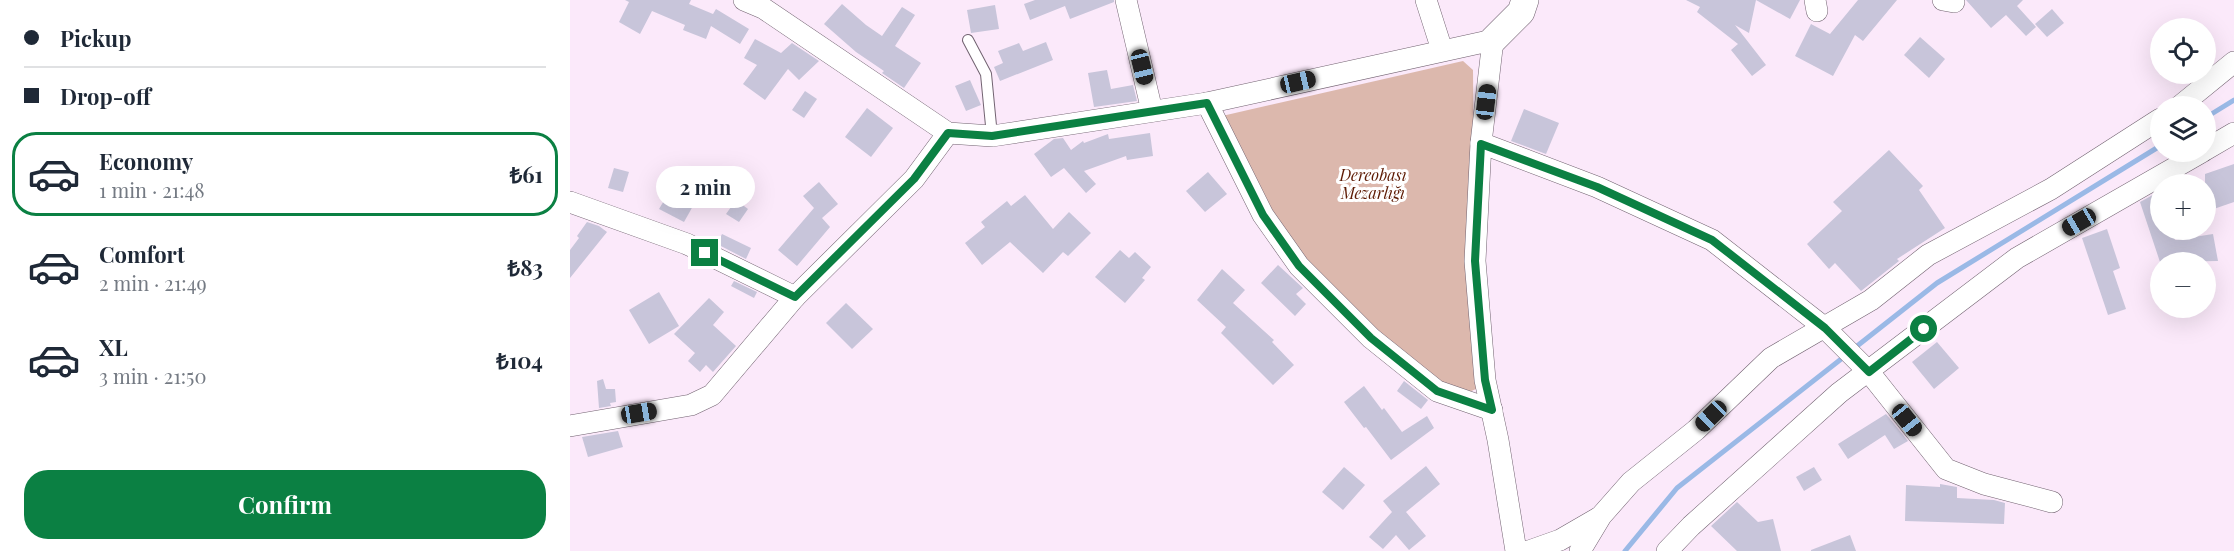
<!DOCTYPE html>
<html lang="en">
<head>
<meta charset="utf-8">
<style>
  body { margin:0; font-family:"Playfair Display",serif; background:#f6f6f7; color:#1f2937; height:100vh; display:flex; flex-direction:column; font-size:22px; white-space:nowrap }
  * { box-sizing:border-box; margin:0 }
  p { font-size:20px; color:#747a83 }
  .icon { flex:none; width:33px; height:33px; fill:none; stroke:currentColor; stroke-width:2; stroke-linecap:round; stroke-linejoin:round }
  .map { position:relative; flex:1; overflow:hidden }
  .panel { display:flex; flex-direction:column; background:#fff; width:570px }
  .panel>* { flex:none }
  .banner { display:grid; align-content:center; height:132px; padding:0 24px; background:#fff }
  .controls { position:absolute; left:1580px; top:18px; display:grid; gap:12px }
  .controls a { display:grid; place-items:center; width:66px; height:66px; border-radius:50%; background:#fff; box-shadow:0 6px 24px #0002; font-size:30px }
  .end { position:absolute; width:27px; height:27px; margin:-14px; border:8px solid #0b8043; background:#fff; box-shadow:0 0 0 3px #fff }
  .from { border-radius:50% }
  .bubble { position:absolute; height:42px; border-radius:21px; background:#fff; box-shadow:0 6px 24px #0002; font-size:20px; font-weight:700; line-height:42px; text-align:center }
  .car { position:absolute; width:18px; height:36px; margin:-18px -9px; border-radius:8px; box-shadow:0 0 4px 2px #0007; background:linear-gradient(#222 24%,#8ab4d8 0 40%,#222 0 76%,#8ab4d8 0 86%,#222 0) }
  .banner b { display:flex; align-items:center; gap:21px; height:57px; font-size:22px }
  .banner b+b { border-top:2px solid #e0e1e3 }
  .banner i { width:15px; height:15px; background:#1f2937 }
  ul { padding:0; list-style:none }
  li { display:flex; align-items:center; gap:18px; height:84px; margin:0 12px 9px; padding:0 12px; border:3px solid transparent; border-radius:24px }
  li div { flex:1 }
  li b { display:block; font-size:22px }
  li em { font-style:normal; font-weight:700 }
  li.current { border-color:#0b8043 }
  li>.icon { width:54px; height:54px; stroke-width:1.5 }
  .primary-button { display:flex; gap:12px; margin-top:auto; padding:12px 24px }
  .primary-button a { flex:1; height:69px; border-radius:24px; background:#0b8043; color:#fff; font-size:24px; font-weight:700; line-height:69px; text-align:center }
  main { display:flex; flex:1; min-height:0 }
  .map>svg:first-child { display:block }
  .green { fill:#dcb8ad }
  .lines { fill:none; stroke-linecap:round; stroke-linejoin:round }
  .stream { stroke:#9ab9e6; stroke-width:5 }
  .building { fill:#c8c5da }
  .service-casing { stroke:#716270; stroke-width:12 }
  .minor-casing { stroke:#716270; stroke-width:22 }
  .tertiary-casing { stroke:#716270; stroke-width:28 }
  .service { stroke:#fff; stroke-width:10 }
  .minor { stroke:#fff; stroke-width:21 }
  .tertiary { stroke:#fff; stroke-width:27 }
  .route { stroke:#0b8043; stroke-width:8 }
  .labels { text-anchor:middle; stroke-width:6; stroke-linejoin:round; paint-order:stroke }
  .park-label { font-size:16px; font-style:italic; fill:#5e1b04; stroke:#fff }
</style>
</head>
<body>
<main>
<section class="panel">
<div class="banner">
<b><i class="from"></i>Pickup</b>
<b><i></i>Drop-off</b>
</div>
<ul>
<li class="current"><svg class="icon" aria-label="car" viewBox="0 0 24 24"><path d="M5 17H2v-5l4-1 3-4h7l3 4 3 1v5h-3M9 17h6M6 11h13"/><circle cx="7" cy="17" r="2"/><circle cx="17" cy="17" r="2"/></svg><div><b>Economy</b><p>1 min · 21:48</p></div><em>₺61</em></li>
<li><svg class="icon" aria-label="car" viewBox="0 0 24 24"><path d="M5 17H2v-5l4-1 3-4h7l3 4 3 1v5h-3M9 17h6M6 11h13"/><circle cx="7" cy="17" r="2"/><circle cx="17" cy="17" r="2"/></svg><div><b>Comfort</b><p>2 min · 21:49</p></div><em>₺83</em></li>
<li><svg class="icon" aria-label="car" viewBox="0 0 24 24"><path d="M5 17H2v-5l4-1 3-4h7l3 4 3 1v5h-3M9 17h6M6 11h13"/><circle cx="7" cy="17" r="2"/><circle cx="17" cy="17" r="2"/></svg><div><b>XL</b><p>3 min · 21:50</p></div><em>₺104</em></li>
</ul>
<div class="primary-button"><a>Confirm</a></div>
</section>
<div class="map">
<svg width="1664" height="551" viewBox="0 0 1664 551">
  <rect width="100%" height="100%" fill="#fbe9fa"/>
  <!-- green -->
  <polygon class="green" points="893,61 903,70 906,389 890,396 819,346 720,242 689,194 652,116"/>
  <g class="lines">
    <!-- stream -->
    <g class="stream">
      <polyline points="1635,118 1664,100"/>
      <polyline points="1282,350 1367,283 1590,146"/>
      <polyline points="1055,551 1107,488 1275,356"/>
    </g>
  </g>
  <!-- building -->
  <g class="building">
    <polygon points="55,0 121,0 119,4 143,14 146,9 179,29 170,44 141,26 136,39 113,30 115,25 82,11 70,34 49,22 59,2"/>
    <polygon points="465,0 544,0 544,2 500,19 495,6 460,20 454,4"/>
    <polygon points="1116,0 1186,0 1179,33 1165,25 1196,65 1182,76 1161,50 1168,44 1127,12 1130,7"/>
    <polygon points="1186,0 1230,0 1220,19"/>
    <polygon points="1288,0 1327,0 1293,41 1285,35 1263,76 1225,56 1241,24 1260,34"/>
    <polygon points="1396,0 1453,0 1447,6 1466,27 1456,36 1436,15 1421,28"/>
    <polygon points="272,4 296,25 312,36 332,7 345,15 325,46 351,63 334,88 312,73 314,71 286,52 254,24"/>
    <polygon points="425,5 429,29 401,33 397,10"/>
    <polygon points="1482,9 1494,23 1477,37 1465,24"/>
    <polygon points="1350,37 1375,59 1359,78 1334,55"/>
    <polygon points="185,39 211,53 222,43 249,61 229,80 218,69 195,100 173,84 187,65 174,58"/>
    <polygon points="476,42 483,60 430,81 424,67 433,63 428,51 449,43 453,51"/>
    <polygon points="537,70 541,89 563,85 567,101 524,107 518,73"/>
    <polygon points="400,80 411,105 396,111 385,86"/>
    <polygon points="235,91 247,99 234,118 222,110"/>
    <polygon points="297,108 323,128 301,157 275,137"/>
    <polygon points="954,109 989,123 976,154 941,141"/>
    <polygon points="580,133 583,156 557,160 556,156 514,171 526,184 516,193 494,168 481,177 464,154 484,139 493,138 501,150 513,141 514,143 538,134 539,139"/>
    <polygon points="1319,150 1353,186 1349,190 1375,228 1327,259 1329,261 1291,291 1265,263 1259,269 1237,244 1272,211 1263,202"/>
    <polygon points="1664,164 1664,202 1635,212 1635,174"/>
    <polygon points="44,168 59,172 53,192 38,188"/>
    <polygon points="638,172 657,194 635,212 616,191"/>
    <polygon points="249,182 268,204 252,218 260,227 227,266 208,250 244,208 233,196"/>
    <polygon points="104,184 128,197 114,222 89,209"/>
    <polygon points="1590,191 1590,230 1601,230 1605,240 1643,234 1648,261 1590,262 1570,202"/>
    <polygon points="455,195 483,229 499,212 521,233 498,256 493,252 473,273 440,242 412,265 395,243 415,227 411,222 437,201 441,206"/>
    <polygon points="166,200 178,209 169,222 156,214"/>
    <polygon points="17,222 29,226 37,232 0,278 0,250 9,238 7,236"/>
    <polygon points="1537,229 1550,268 1543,271 1556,309 1538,315 1512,238"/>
    <polygon points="152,234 181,248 176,259 147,244"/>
    <polygon points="550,250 559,258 565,252 581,267 572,278 575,280 555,303 525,277"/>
    <polygon points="708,265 733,288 726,294 736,304 725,316 691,283"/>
    <polygon points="652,269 675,290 663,303 704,340 702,342 724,365 703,385 651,333 656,327 627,300"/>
    <polygon points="164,281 187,292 184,298 161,286"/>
    <polygon points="89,292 109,326 79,344 59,310"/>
    <polygon points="139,298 154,312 143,325 166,346 143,372 136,365 130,372 118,361 125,353 104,334"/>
    <polygon points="276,303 303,329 282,349 256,323"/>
    <polygon points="1367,342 1389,368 1364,389 1342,362"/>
    <polygon points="33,379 36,389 45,389 46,402 40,403 41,406 29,408 27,381"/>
    <polygon points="834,381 858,400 851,409 827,391"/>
    <polygon points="794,386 812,410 814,408 832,432 857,416 864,428 821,460 796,427 794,428 774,402"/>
    <polygon points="1316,414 1338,441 1324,449 1315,435 1278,459 1268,444"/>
    <polygon points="48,431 53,447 18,457 12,437"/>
    <polygon points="856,466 870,484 836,512 856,536 839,550 826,535 813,549 799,537 822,512 813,501"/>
    <polygon points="774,467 795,485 773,510 752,492"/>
    <polygon points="1244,467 1252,480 1234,491 1226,477"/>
    <polygon points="1370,484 1387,487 1387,498 1424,500 1435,503 1434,524 1335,521 1336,485 1370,487"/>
    <polygon points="1167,502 1188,522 1203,519 1211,551 1167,551 1141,526"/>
    <polygon points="1280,535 1286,551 1241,551 1241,550"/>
  </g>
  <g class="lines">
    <!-- service casing -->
    <g class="service-casing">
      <polyline id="service" points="398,40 416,74 422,136"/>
    </g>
    <!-- minor casing -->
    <g class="minor-casing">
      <g id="minor">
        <polyline points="174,0 193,8 378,133 422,136 637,103 923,40 911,143 905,261 915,380 928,440 946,551"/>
        <polyline points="556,0 582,111"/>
        <polyline points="856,0 872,50"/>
        <polyline points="1245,0 1247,11"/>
        <polyline points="1373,0 1384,2"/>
        <polyline points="637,103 693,215 729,266 801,338 867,391 922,410"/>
        <polyline points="1610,106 1664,62"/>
        <polyline points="911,143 1027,187 1142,240 1255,328 1299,372 1376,469 1414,484 1482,502"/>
        <polyline points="1635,150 1664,133"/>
        <polyline points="0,202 117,244 225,297"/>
        <polyline points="0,426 121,405 142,395 225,297 344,179 378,133"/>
        <polyline points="959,551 990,540 1028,518"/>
        <polyline points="1010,551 1031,516 1061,482 1126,430 1201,358 1301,300 1358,255 1481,189 1590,119"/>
        <polyline points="1097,551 1121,526 1269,393 1447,258 1632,152"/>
      </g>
    </g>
    <!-- tertiary casing -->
    <g class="tertiary-casing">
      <polyline id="tertiary" points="923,40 951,12 955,0"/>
    </g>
    <!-- service -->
    <use href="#service" class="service"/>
    <!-- minor -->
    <use href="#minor" class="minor"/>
    <!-- tertiary -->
    <use href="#tertiary" class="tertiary"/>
  </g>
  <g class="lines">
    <!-- route -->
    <polyline class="route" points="135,253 225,297 344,179 378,133 422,136 637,103 693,215 729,266 801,338 867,391 922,410 915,380 905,261 911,144 1027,187 1142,240 1255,328 1299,372 1354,329"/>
  </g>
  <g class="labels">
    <!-- park labels -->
    <g class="park-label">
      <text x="803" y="181">Dereobası<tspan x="803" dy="18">Mezarlığı</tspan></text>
    </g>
  </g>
</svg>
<div class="controls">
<a><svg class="icon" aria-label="locate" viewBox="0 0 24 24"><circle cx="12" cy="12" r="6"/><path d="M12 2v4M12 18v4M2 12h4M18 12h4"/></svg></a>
<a><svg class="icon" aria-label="layers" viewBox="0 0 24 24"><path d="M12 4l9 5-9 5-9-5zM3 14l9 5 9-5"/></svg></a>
<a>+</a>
<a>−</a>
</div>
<i class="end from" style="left:1354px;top:329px"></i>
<i class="end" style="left:135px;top:253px"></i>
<div class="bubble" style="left:86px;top:166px;width:99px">2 min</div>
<i class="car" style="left:572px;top:67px;rotate:166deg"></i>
<i class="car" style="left:728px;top:82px;rotate:77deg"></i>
<i class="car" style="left:916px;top:102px;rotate:7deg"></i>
<i class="car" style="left:1509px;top:222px;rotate:240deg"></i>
<i class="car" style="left:69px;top:413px;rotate:81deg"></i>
<i class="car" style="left:1141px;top:416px;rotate:226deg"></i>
<i class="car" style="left:1337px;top:420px;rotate:141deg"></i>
</div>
</main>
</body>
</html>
